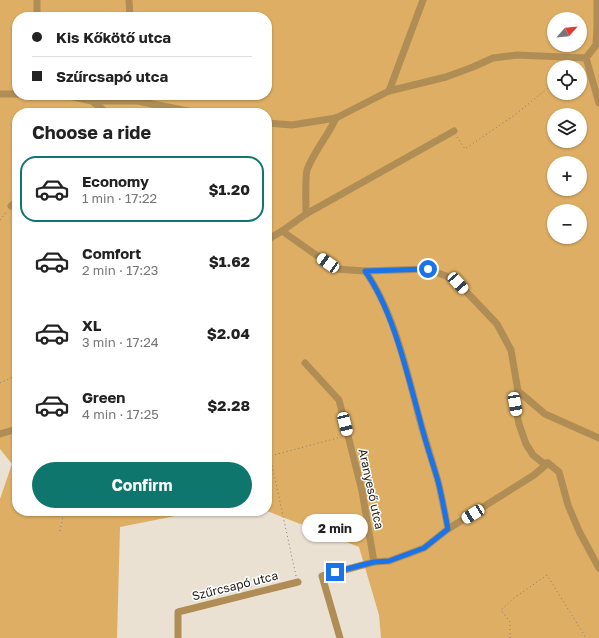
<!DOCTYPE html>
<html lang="en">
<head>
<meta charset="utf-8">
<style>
  body { margin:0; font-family:"Golos Text",sans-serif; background:#f2f2f2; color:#222; height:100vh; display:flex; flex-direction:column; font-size:15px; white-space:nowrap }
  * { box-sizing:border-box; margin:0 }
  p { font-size:13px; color:#767676 }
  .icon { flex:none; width:22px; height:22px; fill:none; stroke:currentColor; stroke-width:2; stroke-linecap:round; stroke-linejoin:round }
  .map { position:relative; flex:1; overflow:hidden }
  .sheet { position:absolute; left:12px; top:108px; width:260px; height:408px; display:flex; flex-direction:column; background:#fff; border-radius:16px; box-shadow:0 1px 3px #0004 }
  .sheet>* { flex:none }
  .hud { position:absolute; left:12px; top:12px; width:260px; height:88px; border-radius:16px; box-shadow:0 1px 3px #0004; display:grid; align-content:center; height:88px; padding:0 20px; background:#fff }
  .needle { width:26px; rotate:63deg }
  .fabs { position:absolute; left:547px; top:12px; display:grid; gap:8px }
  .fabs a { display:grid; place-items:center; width:40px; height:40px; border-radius:50%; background:#fff; box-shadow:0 1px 3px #0004; font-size:20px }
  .end { position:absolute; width:18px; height:18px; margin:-9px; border:5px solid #1a73e8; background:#fff; box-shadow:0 0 0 2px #fff }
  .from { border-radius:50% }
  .bubble { position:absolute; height:28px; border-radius:14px; background:#fff; box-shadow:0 1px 3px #0004; font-size:13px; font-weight:700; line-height:28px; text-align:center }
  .car { position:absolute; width:12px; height:24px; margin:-12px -6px; border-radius:5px; box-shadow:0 0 3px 1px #0007; background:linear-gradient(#fff 24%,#345 0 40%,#fff 0 76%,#345 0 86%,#fff 0) }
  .hud b { display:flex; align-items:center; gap:14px; height:38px; font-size:15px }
  .hud b+b { border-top:1px solid #e0e0e0 }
  .hud i { width:10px; height:10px; background:#222 }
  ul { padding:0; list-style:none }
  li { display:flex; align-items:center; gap:12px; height:66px; margin:0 8px 6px; padding:0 12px; border:2px solid transparent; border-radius:16px }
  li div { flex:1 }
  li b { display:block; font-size:15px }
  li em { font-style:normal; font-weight:700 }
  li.current { border-color:#0f766e }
  li>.icon { width:36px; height:36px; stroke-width:1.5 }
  h2 { padding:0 20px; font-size:18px; line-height:48px }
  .primary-button { display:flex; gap:8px; margin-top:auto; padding:8px 20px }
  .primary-button a { flex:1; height:46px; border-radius:24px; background:#0f766e; color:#fff; font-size:16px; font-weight:700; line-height:46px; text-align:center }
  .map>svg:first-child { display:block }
  .green { fill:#ddae63; fill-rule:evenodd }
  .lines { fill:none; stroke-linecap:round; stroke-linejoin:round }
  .path { stroke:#857f75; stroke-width:1; stroke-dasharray:1 3; stroke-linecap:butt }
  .street { stroke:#b08d55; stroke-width:7 }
  .route { stroke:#1a73e8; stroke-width:5 }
  .labels { text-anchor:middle; stroke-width:3; stroke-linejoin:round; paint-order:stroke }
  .street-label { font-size:12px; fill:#1f1c17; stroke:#fff }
</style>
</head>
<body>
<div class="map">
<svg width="599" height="638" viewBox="0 0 599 638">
  <rect width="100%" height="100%" fill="#eae1d3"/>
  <!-- green -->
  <path class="green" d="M0 0H599V638H381L379 615 359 547 267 511V113H17V511H214L185 514 120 527 117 638H0V499L12 464 0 449ZM17 17H267V95H17ZM554 19H580V45H554ZM554 67H580V93H554ZM554 115H580V141H554ZM554 163H580V189H554ZM554 211H580V237H554Z"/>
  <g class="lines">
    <!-- path -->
    <g class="path">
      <polyline points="575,67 578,65"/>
      <polyline points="457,137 465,149 516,114 554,83"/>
      <polyline points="0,220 7,211"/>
      <polyline points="0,383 17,375"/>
      <polyline points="60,531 64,511"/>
      <polyline points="296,576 270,456 341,437"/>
      <polyline points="510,638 510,622 501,610 514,598 547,575 586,638"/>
    </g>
    <!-- street -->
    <g class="street">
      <polyline points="37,0 37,17"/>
      <polyline points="129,0 130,17"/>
      <polyline points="586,58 596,45 597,28 597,0"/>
      <polyline points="586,58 599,103"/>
      <polyline points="389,91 423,0"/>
      <polyline points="0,94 17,94"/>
      <polyline points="64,95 92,101 107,113"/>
      <polyline points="92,101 137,101 198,113"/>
      <polyline points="267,123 292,125 336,118 389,91 446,77 473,67 493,58 517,55 586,58"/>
      <polyline points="11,206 17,201"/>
      <path d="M306 214C306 204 305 178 307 170 314 151 328 136 336 118"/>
      <polyline points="282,231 336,269 365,271 428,269 446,276 458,283 479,305 497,324 511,350 518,391 515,404 519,424 526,444 533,455 543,463 548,463 559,472 568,505 579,531 599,568"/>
      <polyline points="267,240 282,231 306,214 454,131"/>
      <path d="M365 271C393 309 407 371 419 417 425 439 432 460 438 481 442 497 445 514 448 529"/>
      <polyline points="305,363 339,400 362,491 374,562"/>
      <polyline points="518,391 545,414 599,438"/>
      <polyline points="0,434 17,429"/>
      <polyline points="178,638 178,612 298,582"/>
      <polyline points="340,638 322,576 374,562 389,561 424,548 448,529 534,475 548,463"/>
    </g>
  </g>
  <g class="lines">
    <!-- route -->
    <path class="route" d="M335 572 374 562 389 561 424 548 448 529C445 514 442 497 438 481 432 461 425 441 420 420 407 373 393 310 365 271L428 269"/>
  </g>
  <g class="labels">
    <!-- street labels -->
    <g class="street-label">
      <text transform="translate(371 489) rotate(78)" y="4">Aranyeső utca</text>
      <text transform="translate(235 586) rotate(-14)" y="4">Szűrcsapó utca</text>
    </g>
  </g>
</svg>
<div class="fabs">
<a><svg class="needle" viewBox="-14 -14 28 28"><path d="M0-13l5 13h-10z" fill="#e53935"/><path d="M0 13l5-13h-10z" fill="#767676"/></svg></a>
<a><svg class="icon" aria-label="locate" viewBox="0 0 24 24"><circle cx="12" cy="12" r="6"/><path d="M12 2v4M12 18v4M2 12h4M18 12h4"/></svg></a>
<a><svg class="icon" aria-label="layers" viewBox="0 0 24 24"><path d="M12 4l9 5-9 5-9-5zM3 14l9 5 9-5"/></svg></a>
<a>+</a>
<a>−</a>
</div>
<i class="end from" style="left:428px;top:269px"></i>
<i class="end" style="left:335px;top:572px"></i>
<div class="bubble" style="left:302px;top:514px;width:66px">2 min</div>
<i class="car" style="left:328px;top:263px;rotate:305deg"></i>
<i class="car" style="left:458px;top:283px;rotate:138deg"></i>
<i class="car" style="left:515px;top:404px;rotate:170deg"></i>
<i class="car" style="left:345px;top:424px;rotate:166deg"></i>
<i class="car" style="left:473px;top:514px;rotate:238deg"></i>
<div class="hud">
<b><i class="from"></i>Kis Kőkötő utca</b>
<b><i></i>Szűrcsapó utca</b>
</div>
<section class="sheet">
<h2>Choose a ride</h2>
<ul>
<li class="current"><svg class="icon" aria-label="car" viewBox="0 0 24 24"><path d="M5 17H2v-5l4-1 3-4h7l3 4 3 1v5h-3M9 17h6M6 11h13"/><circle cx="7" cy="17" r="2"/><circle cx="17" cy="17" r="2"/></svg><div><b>Economy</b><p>1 min · 17:22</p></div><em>$1.20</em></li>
<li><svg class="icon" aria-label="car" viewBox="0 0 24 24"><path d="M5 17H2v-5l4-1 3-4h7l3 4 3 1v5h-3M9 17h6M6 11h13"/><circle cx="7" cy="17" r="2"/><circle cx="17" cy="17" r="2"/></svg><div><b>Comfort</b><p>2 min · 17:23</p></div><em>$1.62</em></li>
<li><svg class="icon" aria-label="car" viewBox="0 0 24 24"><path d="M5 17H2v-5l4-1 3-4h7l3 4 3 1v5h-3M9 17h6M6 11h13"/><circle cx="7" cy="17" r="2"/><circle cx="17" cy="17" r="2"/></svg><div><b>XL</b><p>3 min · 17:24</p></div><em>$2.04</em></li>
<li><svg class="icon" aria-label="car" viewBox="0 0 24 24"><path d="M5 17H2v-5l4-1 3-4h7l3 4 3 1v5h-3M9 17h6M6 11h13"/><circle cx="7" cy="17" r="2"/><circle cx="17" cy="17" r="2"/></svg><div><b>Green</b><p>4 min · 17:25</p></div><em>$2.28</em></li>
</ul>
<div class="primary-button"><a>Confirm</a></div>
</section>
</div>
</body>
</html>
